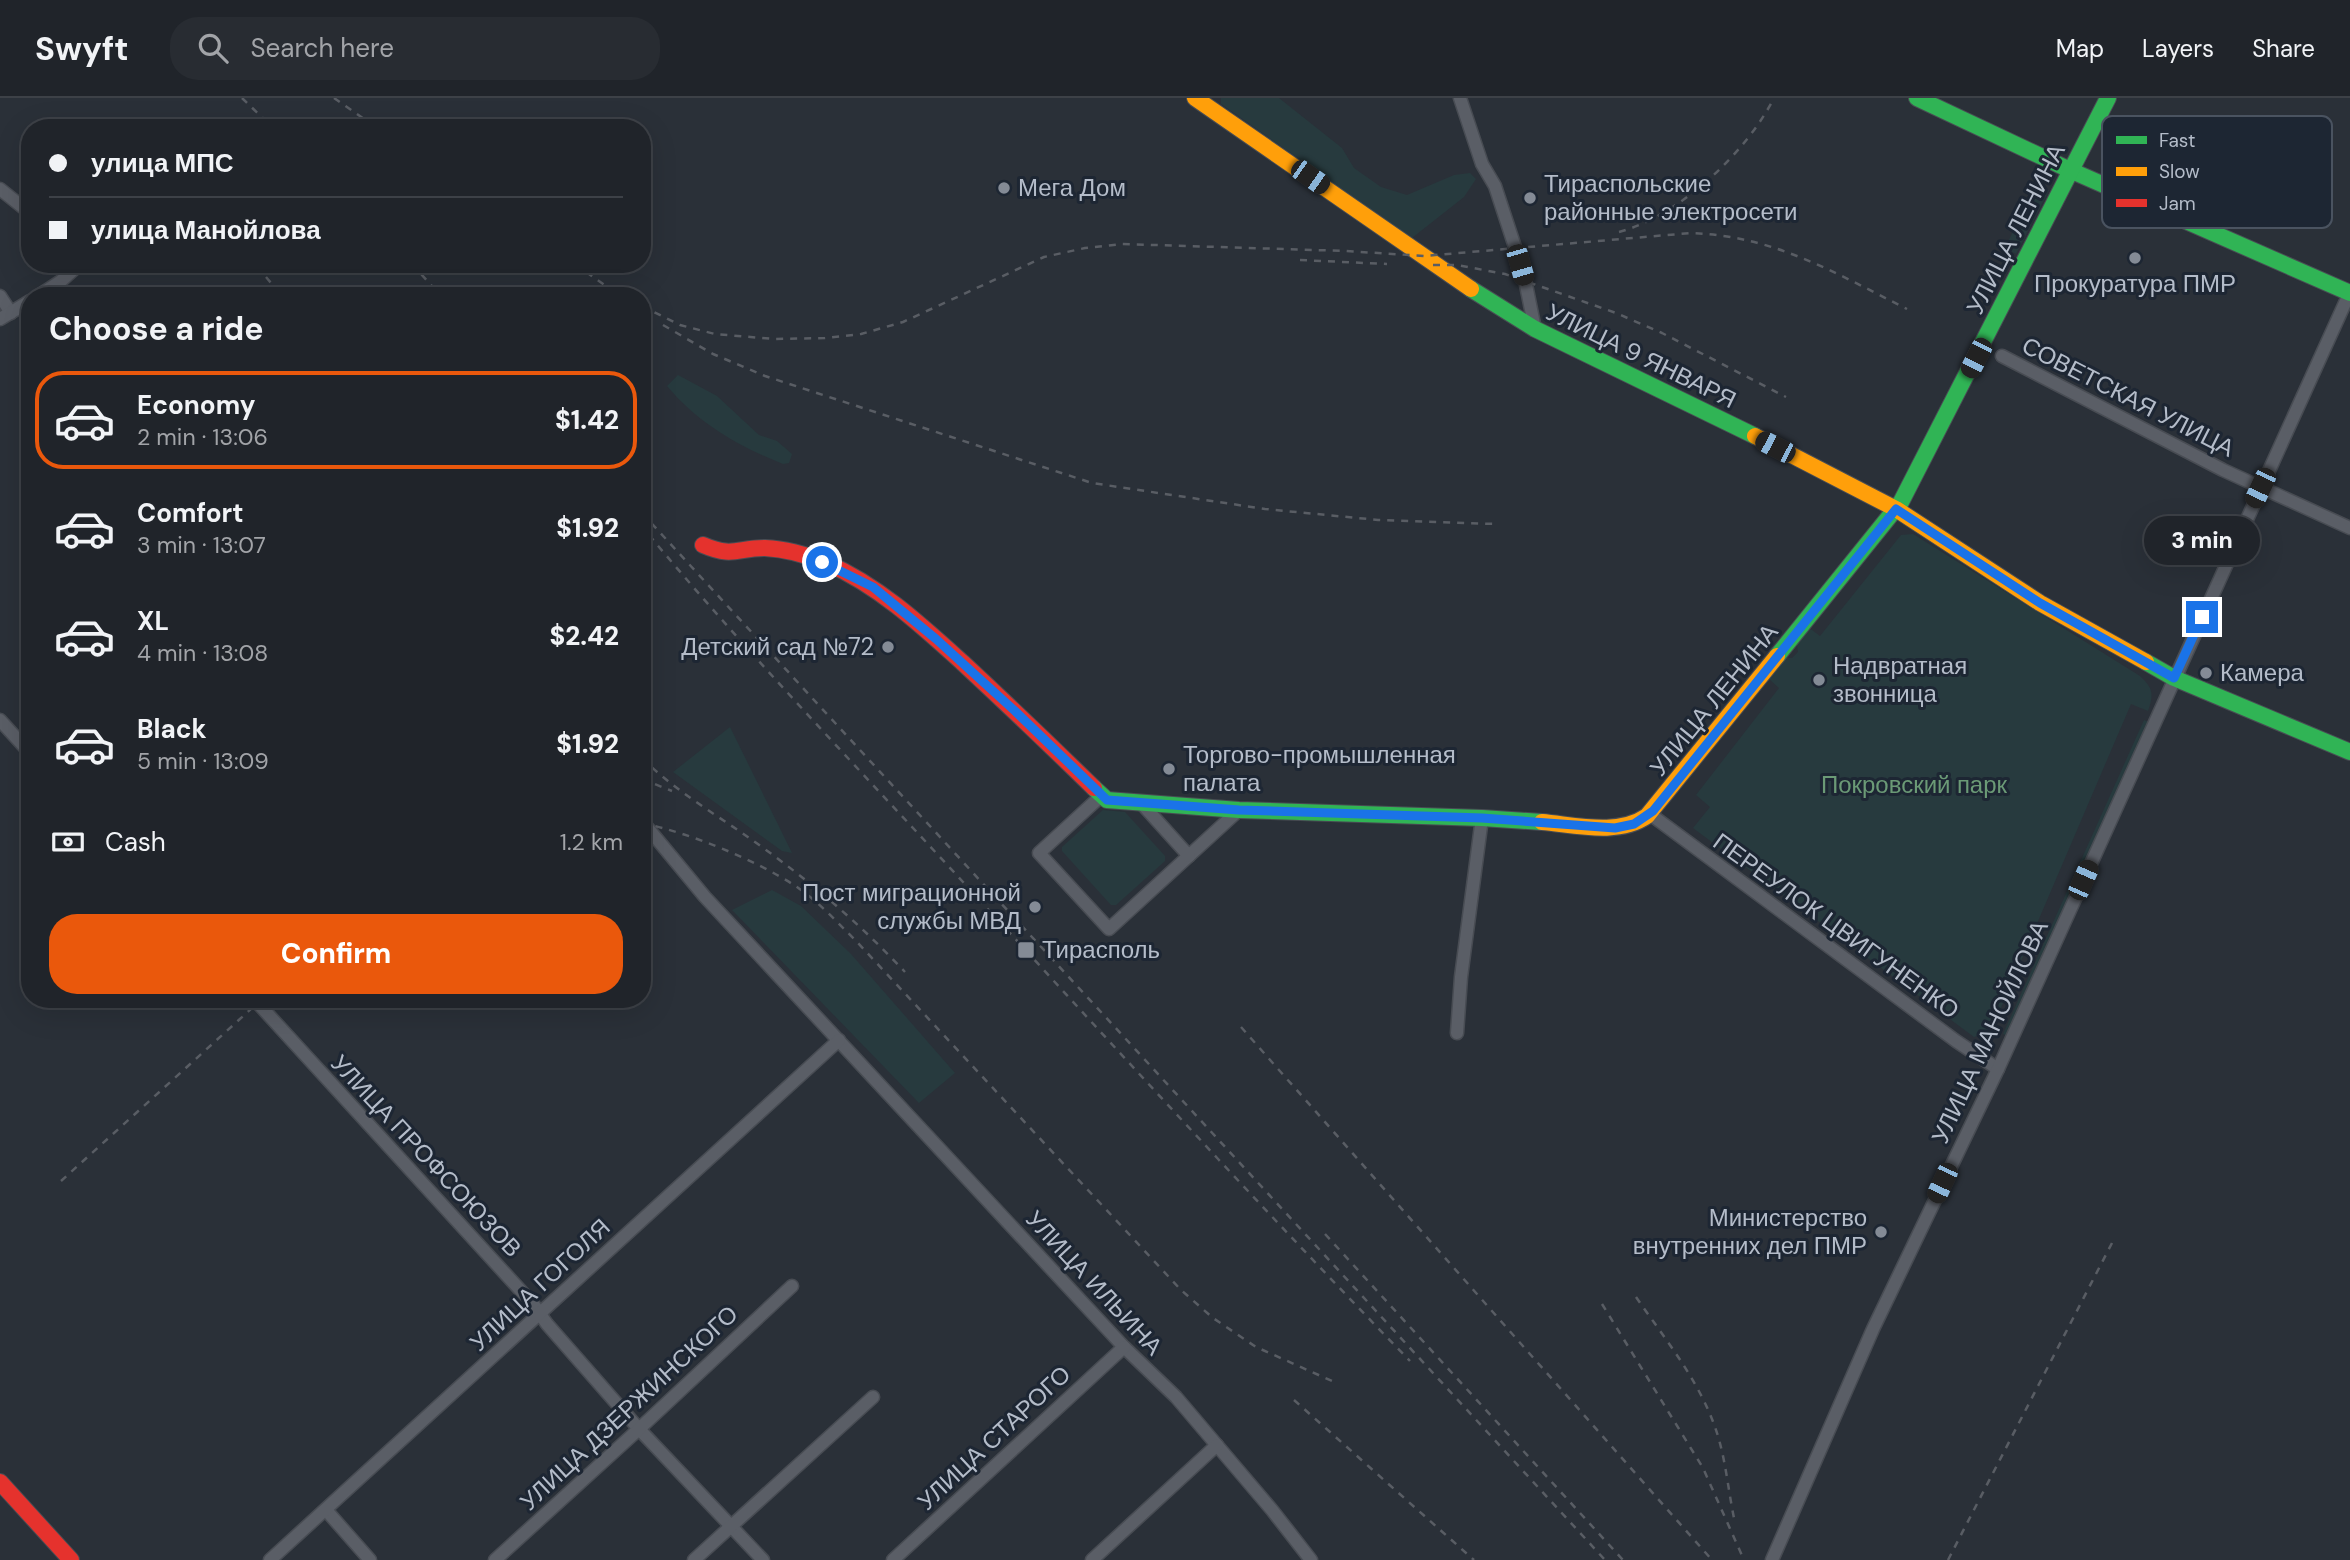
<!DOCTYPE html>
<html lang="en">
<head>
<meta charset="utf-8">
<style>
  body { margin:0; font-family:"DM Sans",sans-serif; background:#282c32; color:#f1f3f6; height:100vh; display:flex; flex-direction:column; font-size:26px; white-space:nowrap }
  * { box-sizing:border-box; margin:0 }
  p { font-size:23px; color:#a2a4a8 }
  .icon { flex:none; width:38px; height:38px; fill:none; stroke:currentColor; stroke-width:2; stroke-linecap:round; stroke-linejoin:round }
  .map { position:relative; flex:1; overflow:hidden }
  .details { position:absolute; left:21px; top:189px; width:630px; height:721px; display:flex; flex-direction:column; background:#20242a; border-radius:28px; box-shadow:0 7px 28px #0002,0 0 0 2px #3d4147 }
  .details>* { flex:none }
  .top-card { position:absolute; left:21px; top:21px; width:630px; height:154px; border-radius:28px; box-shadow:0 7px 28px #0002,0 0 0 2px #3d4147; display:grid; align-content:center; height:154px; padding:0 28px; background:#20242a }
  .end { position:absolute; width:32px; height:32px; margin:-16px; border:9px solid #1a73e8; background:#fff; box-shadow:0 0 0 4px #fff }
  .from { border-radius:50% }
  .bubble { position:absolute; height:49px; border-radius:24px; background:#20242a; box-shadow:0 7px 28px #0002,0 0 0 2px #3d4147; font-size:23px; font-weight:800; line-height:49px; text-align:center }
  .car { position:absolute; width:21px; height:42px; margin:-21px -10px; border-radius:9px; box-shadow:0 0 5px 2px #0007; background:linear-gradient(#222 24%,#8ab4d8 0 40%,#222 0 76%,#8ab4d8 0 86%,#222 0) }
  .top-card b { display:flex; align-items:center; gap:24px; height:66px; font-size:26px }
  .top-card b+b { border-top:2px solid #3d4147 }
  .top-card i { width:18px; height:18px; background:#f1f3f6 }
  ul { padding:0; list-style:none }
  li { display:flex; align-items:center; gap:21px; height:98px; margin:0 14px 10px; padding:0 14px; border:4px solid transparent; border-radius:28px }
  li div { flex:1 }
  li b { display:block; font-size:26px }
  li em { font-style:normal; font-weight:800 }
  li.current { border-color:#ea580c }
  li>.icon { width:63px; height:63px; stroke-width:1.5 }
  h2 { padding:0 28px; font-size:32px; line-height:84px }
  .pay { display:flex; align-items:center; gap:18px; height:77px; padding:0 28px; font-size:26px }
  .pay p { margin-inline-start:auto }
  .cta { display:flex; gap:14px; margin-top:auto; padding:14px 28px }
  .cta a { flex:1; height:80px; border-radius:28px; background:#ea580c; color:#fff; font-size:28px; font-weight:800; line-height:80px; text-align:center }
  header { display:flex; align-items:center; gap:42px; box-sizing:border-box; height:98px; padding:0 35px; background:#20242a; border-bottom:2px solid #3d4147 }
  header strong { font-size:33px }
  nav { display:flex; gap:38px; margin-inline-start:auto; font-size:24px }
  .search { width:490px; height:63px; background:#282c32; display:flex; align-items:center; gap:18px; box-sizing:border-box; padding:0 24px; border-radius:28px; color:#a2a4a8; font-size:26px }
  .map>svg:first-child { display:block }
  .green { fill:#273a3e }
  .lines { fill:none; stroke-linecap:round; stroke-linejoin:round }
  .street-casing { stroke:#484c53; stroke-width:15 }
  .fast-casing { stroke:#484c53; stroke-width:18 }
  .slow-casing { stroke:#484c53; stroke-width:18 }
  .jam-casing { stroke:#484c53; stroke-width:18 }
  .street { stroke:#5a5e66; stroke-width:12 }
  .fast { stroke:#30b455; stroke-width:16 }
  .slow { stroke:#ff9f0a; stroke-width:16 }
  .jam { stroke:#e5322d; stroke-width:16 }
  .rail { stroke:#595d64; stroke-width:2.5; stroke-dasharray:7 7; stroke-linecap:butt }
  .route { stroke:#1a73e8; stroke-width:9 }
  .poi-dot { fill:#848b96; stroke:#1d2633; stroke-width:2.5 }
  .labels { text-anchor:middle; stroke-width:6; stroke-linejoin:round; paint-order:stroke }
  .poi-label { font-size:24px; fill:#b4bcc9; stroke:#1d2633; text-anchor:start }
  .street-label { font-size:24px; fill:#b4bcc9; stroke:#1d2633 }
  .park-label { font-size:24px; fill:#6b9a76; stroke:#1d2633 }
  .key { fill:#1d2633; stroke:#4a5360; stroke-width:2 }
  .key-label { font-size:19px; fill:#b4bcc9 }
</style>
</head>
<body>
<header>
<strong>Swyft</strong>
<div class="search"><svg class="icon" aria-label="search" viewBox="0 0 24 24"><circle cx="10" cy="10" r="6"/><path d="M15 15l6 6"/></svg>Search here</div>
<nav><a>Map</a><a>Layers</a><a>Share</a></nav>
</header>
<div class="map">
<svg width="2350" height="1462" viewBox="0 0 2350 1462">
  <rect width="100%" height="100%" fill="#2a3038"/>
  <!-- green -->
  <g class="green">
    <polygon points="1221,0 1279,0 1342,50 1354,70 1381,89 1407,97 1454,77 1470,75 1476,81 1464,99 1412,140 1221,6"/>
    <polygon points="2036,86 2049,92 2016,156 2005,150"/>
    <path d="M678 277 717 298 759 337 777 343 792 356 789 365 783 366C738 348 698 325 667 288Z"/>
    <path d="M1913 436 2140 578C2153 590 2154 596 2148 613L2131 606 1991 933 1974 939 1693 730 1710 709 1696 697 1779 590 1769 581 1784 560H1792L1798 554 1796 543 1808 529 1820 538 1901 437Z"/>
    <polygon points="2144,622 2149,624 2008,938 2003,936"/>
    <polygon points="730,629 792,755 782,753 673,674"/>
    <polygon points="1103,712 1125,714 1165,758 1165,763 1116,807 1111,807 1062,753 1062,749"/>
    <polygon points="772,792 801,808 851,856 955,975 919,1005 732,812"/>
  </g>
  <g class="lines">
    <!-- street casing -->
    <g class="street-casing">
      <g id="street">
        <polyline points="1460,0 1482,66 1495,88 1516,152 1525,182 1535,231"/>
        <polyline points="0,91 30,115"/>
        <polyline points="0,198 11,215"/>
        <polyline points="38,198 61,183 80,166"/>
        <polyline points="0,221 30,203"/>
        <polyline points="2002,258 2223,372 2350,430"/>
        <polyline points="0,622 30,655"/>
        <polyline points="1101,698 1039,755 1109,831 1239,712"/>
        <polyline points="1142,706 1189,758"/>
        <polyline points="1650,716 1956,943 1998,971"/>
        <polyline points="642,723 705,799 1124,1249 1176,1299 1272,1412 1311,1462"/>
        <polyline points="254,901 533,1206 547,1226 639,1331 763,1462"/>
        <polyline points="1457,935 1461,879 1482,720"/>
        <polyline points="326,1412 370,1462"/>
        <polyline points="270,1462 839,942"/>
        <polyline points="495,1462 639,1331 792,1188"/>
        <polyline points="694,1462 873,1299"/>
        <polyline points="893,1462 1124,1249"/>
        <polyline points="1092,1462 1217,1347"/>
        <polyline points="1772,1462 1873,1231 1998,971 2350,194"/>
      </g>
    </g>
    <!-- fast casing -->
    <g class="fast-casing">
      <g id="fast">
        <polyline points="1917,0 2072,73 2350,195"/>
        <polyline points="1471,191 1535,231 1755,338"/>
        <polyline points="1777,558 1901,404 2108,0"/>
        <polyline points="2146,564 2174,580 2350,654"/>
        <polyline points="1094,690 1107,702 1239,712 1482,720 1542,724"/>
      </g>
    </g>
    <!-- slow casing -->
    <g class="slow-casing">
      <g id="slow">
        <polyline points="1195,0 1471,191"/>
        <polyline points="1755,338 1896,411 2040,505 2146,564"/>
        <path d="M1542 724C1576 727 1618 738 1647 718L1777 558"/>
      </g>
    </g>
    <!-- jam casing -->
    <g class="jam-casing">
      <g id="jam">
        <path d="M703 447C733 460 737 450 765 450 786 451 807 457 827 465 879 488 921 527 963 565 1007 606 1051 648 1094 690"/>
        <polyline points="0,1384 71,1462"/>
      </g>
    </g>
    <!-- street -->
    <use href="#street" class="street"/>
    <!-- fast -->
    <use href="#fast" class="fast"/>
    <!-- slow -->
    <use href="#slow" class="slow"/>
    <!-- jam -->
    <use href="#jam" class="jam"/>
    <!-- rail -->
    <g class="rail">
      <polyline points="242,0 273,30"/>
      <polyline points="334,0 377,30"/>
      <path d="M1619 134C1679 118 1746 55 1774 0"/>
      <polyline points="1300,162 1387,166"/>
      <polyline points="412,166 441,198"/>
      <polyline points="575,166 620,198"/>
      <polyline points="1433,167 1457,167 1505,176 1616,215 1662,235 1786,299"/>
      <polyline points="266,179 282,198"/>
      <path d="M642 208 680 227 715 236 774 241 825 240 861 236 903 224 1044 159 1085 150 1122 146 1346 153 1424 158 1691 135C1775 138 1835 175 1907 211"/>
      <polyline points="663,227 713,256 765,278 1092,385 1265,411 1378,422 1496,426"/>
      <polyline points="642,415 1605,1462"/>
      <path d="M649 437C749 557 858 670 963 784 1111 945 1258 1107 1410 1263"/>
      <path d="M642 660C675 693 717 717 755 744 810 783 859 825 905 874"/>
      <polyline points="642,681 672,693"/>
      <path d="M642 725C690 735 756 762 797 789 820 805 838 825 857 844L1181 1192 1213 1220 1256 1249 1332 1283"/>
      <polyline points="1241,929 1712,1462"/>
      <polyline points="61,1083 262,901"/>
      <polyline points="1325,1136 1623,1462"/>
      <path d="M1636 1199C1665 1241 1698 1281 1715 1329 1726 1360 1728 1393 1735 1425"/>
      <polyline points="1602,1206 1703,1370 1744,1462"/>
      <polyline points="1294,1302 1474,1462"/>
      <polyline points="1948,1462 2112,1145"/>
    </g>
  </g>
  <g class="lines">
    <!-- route -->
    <polyline class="route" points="822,464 873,489 936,541 1015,613 1107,702 1239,712 1482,720 1615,730 1634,726 1653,713 1896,411 2040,505 2174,580 2202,519"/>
  </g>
  <!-- markers -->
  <g class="poi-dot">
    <circle cx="1004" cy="90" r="7"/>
    <circle cx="1530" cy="100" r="7"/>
    <circle cx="2135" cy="160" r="7"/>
    <circle cx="888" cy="549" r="7"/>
    <circle cx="2206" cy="575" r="7"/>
    <circle cx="1819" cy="582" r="7"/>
    <circle cx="1169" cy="671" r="7"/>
    <circle cx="1035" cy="809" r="7"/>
    <rect x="1017" y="843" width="18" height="18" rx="3.5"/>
    <circle cx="1881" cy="1134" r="7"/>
  </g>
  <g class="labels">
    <!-- poi labels -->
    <g class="poi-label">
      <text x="1544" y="94">Тираспольские<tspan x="1544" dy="28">районные электросети</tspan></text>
      <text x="1018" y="98">Мега Дом</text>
      <text x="2135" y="194" text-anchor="middle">Прокуратура ПМР</text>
      <text x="874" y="557" text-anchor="end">Детский сад №72</text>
      <text x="1833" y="576">Надвратная<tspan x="1833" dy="28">звонница</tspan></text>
      <text x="2220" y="583">Камера</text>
      <text x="1183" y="665">Торгово-промышленная<tspan x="1183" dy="28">палата</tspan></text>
      <text x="1021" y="803" text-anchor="end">Пост миграционной<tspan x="1021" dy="28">службы МВД</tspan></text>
      <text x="1042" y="860">Тирасполь</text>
      <text x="1867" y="1128" text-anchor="end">Министерство<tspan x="1867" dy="28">внутренних дел ПМР</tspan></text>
    </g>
    <!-- street labels -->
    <g class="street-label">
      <text transform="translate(2016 131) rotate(-63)" y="8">УЛИЦА ЛЕНИНА</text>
      <text transform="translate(1641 258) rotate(26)" y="8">УЛИЦА 9 ЯНВАРЯ</text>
      <text transform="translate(2128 299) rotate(27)" y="8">СОВЕТСКАЯ УЛИЦА</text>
      <text transform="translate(1714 602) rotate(-51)" y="8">УЛИЦА ЛЕНИНА</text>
      <text transform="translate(1836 828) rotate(36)" y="8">ПЕРЕУЛОК ЦВИГУНЕНКО</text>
      <text transform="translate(1990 934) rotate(-65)" y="8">УЛИЦА МАНОЙЛОВА</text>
      <text transform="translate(426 1058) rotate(47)" y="8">УЛИЦА ПРОФСОЮЗОВ</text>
      <text transform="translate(1094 1185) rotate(47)" y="8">УЛИЦА ИЛЬИНА</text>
      <text transform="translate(540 1187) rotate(-43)" y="8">УЛИЦА ГОГОЛЯ</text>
      <text transform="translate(629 1310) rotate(-43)" y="8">УЛИЦА ДЗЕРЖИНСКОГО</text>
      <text transform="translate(994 1340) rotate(-43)" y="8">УЛИЦА СТАРОГО</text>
    </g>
    <!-- park labels -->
    <g class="park-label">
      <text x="1914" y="695">Покровский парк</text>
    </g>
  </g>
  <!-- legend -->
  <rect x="2102" y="18" width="230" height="112" rx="10" class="key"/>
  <rect x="2116" y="38" width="31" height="8" fill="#30b455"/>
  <rect x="2116" y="69" width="31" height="9" fill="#ff9f0a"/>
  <rect x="2116" y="101" width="31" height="8" fill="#e5322d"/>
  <g class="key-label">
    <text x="2159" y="49">Fast</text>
    <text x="2159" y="80">Slow</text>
    <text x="2159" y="112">Jam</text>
  </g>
</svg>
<i class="end from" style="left:822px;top:464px"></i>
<i class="end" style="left:2202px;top:519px"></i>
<div class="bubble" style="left:2144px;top:418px;width:116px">3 min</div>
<i class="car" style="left:1310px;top:79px;rotate:125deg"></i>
<i class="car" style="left:1520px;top:167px;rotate:164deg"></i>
<i class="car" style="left:1976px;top:260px;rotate:207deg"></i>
<i class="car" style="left:1775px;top:349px;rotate:297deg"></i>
<i class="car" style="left:2260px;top:390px;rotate:205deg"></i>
<i class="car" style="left:2083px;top:782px;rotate:24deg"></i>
<i class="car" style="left:1942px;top:1085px;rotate:205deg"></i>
<div class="top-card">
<b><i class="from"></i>улица МПС</b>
<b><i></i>улица Манойлова</b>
</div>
<section class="details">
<h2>Choose a ride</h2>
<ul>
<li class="current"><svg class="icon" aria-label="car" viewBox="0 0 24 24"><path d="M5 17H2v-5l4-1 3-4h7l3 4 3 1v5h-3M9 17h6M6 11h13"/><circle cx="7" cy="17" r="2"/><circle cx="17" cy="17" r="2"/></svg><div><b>Economy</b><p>2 min · 13:06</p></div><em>$1.42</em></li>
<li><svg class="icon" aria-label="car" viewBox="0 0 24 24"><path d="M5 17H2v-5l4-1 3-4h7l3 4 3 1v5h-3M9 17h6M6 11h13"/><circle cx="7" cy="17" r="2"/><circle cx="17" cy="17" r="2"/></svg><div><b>Comfort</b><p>3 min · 13:07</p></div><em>$1.92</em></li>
<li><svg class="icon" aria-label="car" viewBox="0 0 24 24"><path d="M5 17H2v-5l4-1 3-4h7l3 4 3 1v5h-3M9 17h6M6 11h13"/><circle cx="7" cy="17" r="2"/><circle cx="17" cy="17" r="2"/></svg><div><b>XL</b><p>4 min · 13:08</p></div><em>$2.42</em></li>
<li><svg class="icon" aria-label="car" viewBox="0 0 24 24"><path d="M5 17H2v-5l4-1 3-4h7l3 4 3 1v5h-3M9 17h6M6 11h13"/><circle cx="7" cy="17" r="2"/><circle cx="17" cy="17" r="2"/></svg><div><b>Black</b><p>5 min · 13:09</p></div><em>$1.92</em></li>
</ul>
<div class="pay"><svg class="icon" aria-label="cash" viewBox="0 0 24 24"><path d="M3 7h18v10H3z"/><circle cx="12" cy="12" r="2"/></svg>Cash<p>1.2 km</p></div>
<div class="cta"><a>Confirm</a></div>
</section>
</div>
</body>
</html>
